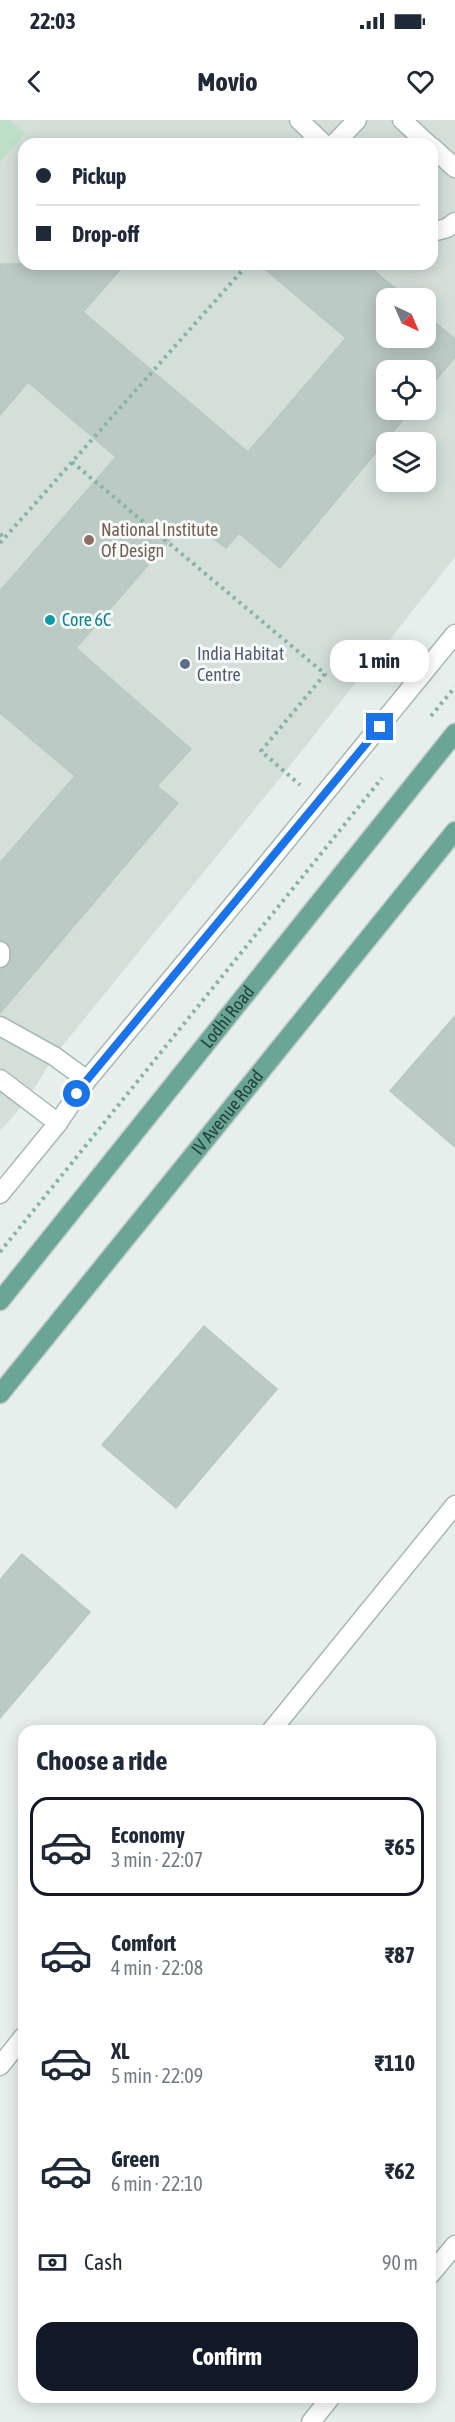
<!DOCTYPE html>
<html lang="en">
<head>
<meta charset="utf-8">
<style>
  body { margin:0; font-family:"Asap Condensed",sans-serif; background:#f2f2f3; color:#1f2937; height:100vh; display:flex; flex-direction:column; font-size:22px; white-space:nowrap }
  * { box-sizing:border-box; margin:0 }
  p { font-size:20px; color:#747a83 }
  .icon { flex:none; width:33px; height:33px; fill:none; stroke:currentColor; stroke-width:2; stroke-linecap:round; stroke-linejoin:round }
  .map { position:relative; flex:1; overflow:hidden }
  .sheet { position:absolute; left:18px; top:1605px; width:418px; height:678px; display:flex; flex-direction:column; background:#fff; border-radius:18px; box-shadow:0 3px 15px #0003 }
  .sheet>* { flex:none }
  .top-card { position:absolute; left:18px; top:18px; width:420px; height:132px; border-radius:18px; box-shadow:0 3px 15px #0003; display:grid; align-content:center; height:132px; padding:0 18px; background:#fff }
  .needle { width:39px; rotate:136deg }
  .tools { position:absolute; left:376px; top:168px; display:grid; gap:12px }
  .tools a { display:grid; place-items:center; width:60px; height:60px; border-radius:12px; background:#fff; box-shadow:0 3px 15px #0003; font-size:30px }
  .end { position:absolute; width:27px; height:27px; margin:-14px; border:8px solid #1a73e8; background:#fff; box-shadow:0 0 0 3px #fff }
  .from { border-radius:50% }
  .bubble { position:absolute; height:42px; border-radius:18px; background:#fff; box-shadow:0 3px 15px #0003; font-size:20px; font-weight:700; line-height:42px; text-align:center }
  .top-card b { display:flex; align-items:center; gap:21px; height:57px; font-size:22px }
  .top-card b+b { border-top:2px solid #e0e1e3 }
  .top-card i { width:15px; height:15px; background:#1f2937 }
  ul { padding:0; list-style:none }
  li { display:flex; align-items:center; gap:18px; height:99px; margin:0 12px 9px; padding:0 6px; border:3px solid transparent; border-radius:18px }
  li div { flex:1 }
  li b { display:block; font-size:22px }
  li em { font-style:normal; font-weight:700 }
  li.current { border-color:#111827 }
  li>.icon { width:54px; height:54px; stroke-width:1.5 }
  h2 { padding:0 18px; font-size:27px; line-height:72px }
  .pay { display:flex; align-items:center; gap:15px; height:66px; padding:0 18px; font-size:22px }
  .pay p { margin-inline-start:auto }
  .button { display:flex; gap:12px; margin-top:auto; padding:12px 18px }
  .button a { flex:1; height:69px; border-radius:18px; background:#111827; color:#fff; font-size:24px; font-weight:700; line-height:69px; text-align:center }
  .status { display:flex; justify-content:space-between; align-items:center; height:42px; padding:0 30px; background:#fff; direction:ltr }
  .status svg { height:16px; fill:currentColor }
  header { display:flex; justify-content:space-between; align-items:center; height:78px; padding:0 18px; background:#fff; font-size:27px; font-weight:700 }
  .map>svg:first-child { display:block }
  .built { fill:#d4dfda; fill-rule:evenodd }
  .green { fill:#bfe0c8 }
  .building { fill:#bbcac4; stroke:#b8c9c2; stroke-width:1.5 }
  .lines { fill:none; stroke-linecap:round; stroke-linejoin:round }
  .minor-casing { stroke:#a8b8b2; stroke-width:21 }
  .major-casing { stroke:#c2cac8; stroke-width:21 }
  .path { stroke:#86b3a5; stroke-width:4; stroke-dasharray:3 4.5; stroke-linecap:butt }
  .minor { stroke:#fff; stroke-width:18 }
  .major { stroke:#6aa596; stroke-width:18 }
  .route { stroke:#1a73e8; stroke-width:8 }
  .education-dot { fill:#8d6e63; stroke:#f7fbf9; stroke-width:2 }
  .culture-dot { fill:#0f9aa8; stroke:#f7fbf9; stroke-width:2 }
  .service-dot { fill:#5c6f8a; stroke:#f7fbf9; stroke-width:2 }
  .labels { text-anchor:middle; stroke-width:6; stroke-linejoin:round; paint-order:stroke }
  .education-label { font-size:18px; fill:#785e54; stroke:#f7fbf9; text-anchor:start }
  .culture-label { font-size:18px; fill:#0d838f; stroke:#f7fbf9; text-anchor:start }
  .service-label { font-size:18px; fill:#4e5e75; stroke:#f7fbf9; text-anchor:start }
  .street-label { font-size:18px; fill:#24423a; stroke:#f7fbf9 }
</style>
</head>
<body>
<div class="status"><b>22:03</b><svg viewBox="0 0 49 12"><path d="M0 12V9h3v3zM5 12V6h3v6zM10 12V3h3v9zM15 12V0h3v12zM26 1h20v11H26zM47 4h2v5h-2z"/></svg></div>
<header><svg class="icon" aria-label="back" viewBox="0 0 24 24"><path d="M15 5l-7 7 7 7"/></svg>Movio<svg class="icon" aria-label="heart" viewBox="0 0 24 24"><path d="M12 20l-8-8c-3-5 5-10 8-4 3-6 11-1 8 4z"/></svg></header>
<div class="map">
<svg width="455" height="2302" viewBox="0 0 455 2302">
  <rect width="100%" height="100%" fill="#e6efeb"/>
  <!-- built -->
  <path class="built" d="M0 0H455V437L285 652 54 936 28 979 0 1011ZM24 24H432V144H24ZM387 178H426V218H387ZM387 250H426V290H387ZM387 322H426V362H387Z"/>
  <!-- green -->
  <polygon class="green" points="0,0 9,0 25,13 0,42"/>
  <!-- building -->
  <g class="building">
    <polygon points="0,144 125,144 83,192 248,332 346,218 259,144 366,144 407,178 387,178 387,218 426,218 426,195 455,219 455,237 426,272 426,250 387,250 387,290 411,290 280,448 239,413 226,428 188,399 76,528 191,629 157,666 178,683 0,893 0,849 6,847 11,838 9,825 0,820 0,743 75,656 0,593 0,471 116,337 28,262 0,295"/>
    <polygon points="455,896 455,1027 390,971"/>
    <polygon points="204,1206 277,1269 176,1388 102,1325"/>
    <polygon points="22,1434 90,1492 0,1598 0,1460"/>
  </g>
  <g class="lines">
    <!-- minor casing -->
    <g class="minor-casing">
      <g id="minor">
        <polyline points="299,0 324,24"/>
        <polyline points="402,0 428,24"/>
        <polyline points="334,24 357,0"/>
        <polyline points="432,27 455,48"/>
        <polyline points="432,112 447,108 455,102"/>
        <polyline points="0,831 0,838"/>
        <polyline points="0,906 54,936 87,960"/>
        <polyline points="0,959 58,1003 0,1074"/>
        <polyline points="58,1003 87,960 272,738 455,514"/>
        <polyline points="271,1611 455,1385"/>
        <polyline points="0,1946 24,1916"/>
        <polyline points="430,2155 455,2125"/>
        <polyline points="311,2302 331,2277"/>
      </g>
    </g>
    <!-- major casing -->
    <g class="major-casing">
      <g id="major">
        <path id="s1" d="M0 1181 455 613"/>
        <path id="s2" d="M0 1274 455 711"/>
      </g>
    </g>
    <!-- path -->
    <g class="path">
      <polyline points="72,342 325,554 261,631 300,665"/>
      <polyline points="0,414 5,418"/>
      <polyline points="0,423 248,144"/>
      <polyline points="431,596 455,567"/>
      <polyline points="0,1132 382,658"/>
    </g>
    <!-- minor -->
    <use href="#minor" class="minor"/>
    <!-- major -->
    <use href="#major" class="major"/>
  </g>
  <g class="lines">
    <!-- route -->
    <polyline class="route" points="77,974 87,960 380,607"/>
  </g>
  <!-- markers -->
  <circle class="education-dot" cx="89" cy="420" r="6"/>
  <circle class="culture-dot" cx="50" cy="500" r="6"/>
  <circle class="service-dot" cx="185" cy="544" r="6"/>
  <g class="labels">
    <!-- education labels -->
    <g class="education-label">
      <text x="101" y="416">National Institute<tspan x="101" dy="21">Of Design</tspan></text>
    </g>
    <!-- culture labels -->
    <g class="culture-label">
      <text x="62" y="506">Core 6C</text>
    </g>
    <!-- service labels -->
    <g class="service-label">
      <text x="197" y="540">India Habitat<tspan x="197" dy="21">Centre</tspan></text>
    </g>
    <!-- street labels -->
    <g class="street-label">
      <text dy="6" stroke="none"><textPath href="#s1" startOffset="364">Lodhi Road</textPath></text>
      <text dy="6" stroke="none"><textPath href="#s2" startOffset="362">IV Avenue Road</textPath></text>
    </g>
  </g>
</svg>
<div class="tools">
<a><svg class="needle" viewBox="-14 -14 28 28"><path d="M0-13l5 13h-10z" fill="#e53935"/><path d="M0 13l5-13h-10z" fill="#747a83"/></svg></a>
<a><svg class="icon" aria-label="locate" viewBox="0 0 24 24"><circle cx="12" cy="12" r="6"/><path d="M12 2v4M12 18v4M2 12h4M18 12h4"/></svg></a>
<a><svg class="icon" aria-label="layers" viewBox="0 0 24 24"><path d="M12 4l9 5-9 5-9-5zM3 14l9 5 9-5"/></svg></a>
</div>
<i class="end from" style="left:77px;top:974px"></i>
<i class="end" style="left:380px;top:607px"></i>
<div class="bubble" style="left:330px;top:520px;width:99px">1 min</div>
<div class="top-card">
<b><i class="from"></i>Pickup</b>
<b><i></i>Drop-off</b>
</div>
<section class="sheet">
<h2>Choose a ride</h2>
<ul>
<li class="current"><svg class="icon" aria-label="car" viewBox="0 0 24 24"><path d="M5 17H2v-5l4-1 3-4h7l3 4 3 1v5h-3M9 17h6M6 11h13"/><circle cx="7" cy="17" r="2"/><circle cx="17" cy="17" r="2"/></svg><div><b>Economy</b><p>3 min · 22:07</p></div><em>₹65</em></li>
<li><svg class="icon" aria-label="car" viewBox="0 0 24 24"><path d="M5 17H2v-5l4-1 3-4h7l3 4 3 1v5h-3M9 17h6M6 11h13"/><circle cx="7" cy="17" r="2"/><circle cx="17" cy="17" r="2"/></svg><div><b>Comfort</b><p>4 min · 22:08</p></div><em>₹87</em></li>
<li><svg class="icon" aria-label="car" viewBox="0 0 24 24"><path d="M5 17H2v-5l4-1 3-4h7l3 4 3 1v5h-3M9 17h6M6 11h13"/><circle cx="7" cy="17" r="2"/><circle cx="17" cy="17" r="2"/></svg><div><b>XL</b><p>5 min · 22:09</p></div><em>₹110</em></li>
<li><svg class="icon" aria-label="car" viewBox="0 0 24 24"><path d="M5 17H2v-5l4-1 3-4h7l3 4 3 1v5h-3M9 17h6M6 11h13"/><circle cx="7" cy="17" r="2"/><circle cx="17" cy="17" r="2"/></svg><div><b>Green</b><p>6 min · 22:10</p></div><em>₹62</em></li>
</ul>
<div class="pay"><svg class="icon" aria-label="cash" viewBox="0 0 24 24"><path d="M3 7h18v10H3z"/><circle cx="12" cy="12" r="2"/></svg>Cash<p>90 m</p></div>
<div class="button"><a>Confirm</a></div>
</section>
</div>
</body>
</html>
